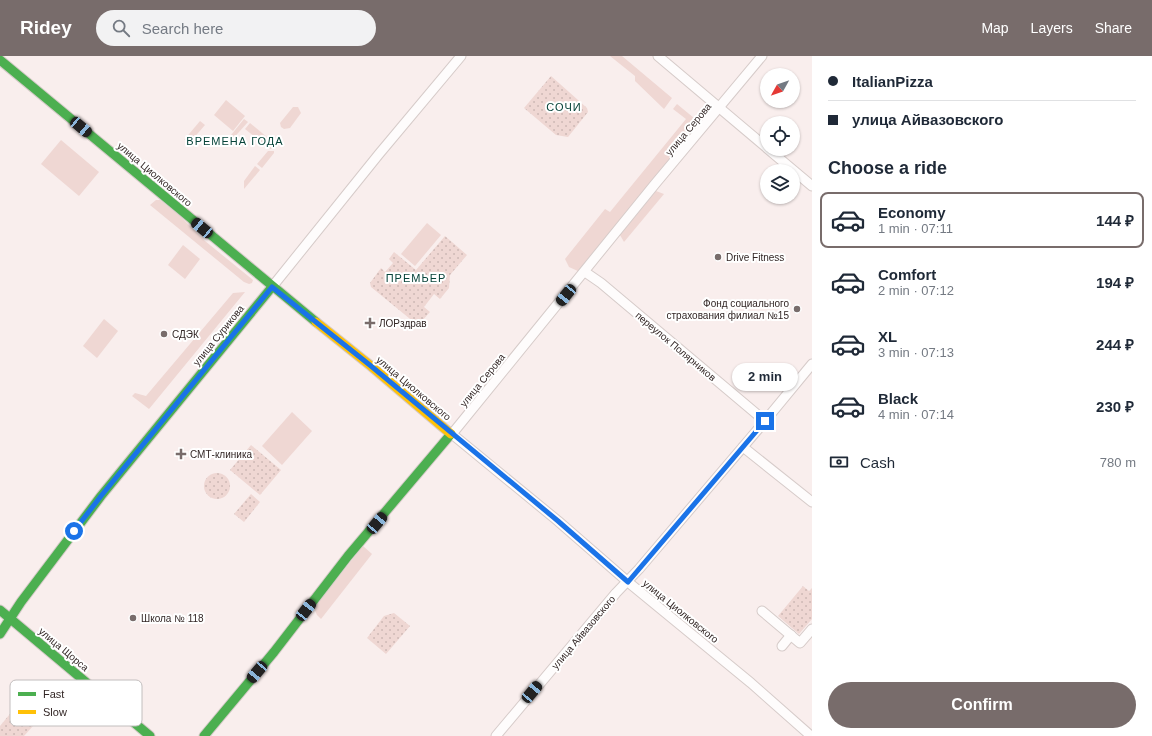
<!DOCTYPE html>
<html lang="en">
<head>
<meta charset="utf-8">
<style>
  body { margin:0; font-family:Arial,sans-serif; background:#f2f2f3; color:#1f2937; height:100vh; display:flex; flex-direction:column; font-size:15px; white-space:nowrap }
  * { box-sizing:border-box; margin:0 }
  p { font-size:13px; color:#747a83 }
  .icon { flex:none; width:22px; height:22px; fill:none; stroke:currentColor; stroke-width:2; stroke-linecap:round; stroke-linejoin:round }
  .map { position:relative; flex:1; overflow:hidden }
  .panel { display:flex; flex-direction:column; background:#fff; width:340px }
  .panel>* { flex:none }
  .top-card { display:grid; align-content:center; height:88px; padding:0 16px; background:#fff }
  .needle { width:26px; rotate:230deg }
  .tools { position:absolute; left:760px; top:12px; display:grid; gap:8px }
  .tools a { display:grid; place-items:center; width:40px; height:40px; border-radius:50%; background:#fff; box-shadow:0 1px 3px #0004; font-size:20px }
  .end { position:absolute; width:18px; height:18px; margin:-9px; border:5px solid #1a73e8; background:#fff; box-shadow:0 0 0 2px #fff }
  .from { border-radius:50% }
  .bubble { position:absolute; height:28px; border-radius:14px; background:#fff; box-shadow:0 1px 3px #0004; font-size:13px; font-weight:700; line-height:28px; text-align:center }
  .car { position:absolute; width:12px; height:24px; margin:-12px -6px; border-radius:5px; box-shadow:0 0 3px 1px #0007; background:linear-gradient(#222 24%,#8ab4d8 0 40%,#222 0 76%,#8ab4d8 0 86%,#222 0) }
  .top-card b { display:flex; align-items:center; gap:14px; height:38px; font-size:15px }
  .top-card b+b { border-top:1px solid #e0e1e3 }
  .top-card i { width:10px; height:10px; background:#1f2937 }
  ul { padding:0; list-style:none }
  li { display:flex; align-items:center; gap:12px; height:56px; margin:0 8px 6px; padding:0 8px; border:2px solid transparent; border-radius:8px }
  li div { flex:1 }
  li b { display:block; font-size:15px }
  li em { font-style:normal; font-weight:700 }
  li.current { border-color:#786c6b }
  li>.icon { width:36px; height:36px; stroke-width:1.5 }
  h2 { padding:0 16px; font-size:18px; line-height:48px }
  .pay { display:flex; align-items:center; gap:10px; height:44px; padding:0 16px; font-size:15px }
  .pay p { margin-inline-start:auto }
  .action { display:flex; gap:8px; margin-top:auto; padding:8px 16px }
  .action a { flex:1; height:46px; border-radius:24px; background:#786c6b; color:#fff; font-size:16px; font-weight:700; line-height:46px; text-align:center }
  header { display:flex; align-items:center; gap:24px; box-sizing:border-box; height:56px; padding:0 20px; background:#786c6b; color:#fff }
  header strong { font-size:19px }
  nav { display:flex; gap:22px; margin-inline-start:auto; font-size:14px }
  .search { width:280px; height:36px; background:#f2f2f3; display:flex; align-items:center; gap:10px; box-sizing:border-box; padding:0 14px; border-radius:22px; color:#747a83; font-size:15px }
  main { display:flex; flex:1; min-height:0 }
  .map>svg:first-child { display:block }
  .grass { fill:#efd7d3 }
  .park { fill:url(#park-dots) }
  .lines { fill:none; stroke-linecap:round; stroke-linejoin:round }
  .street-casing { stroke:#d6cbc9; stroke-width:11 }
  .fast-casing { stroke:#d6cbc9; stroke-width:11 }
  .slow-casing { stroke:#d6cbc9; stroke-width:11 }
  .street { stroke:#fefcfc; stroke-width:9 }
  .fast { stroke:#4caf50; stroke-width:9 }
  .slow { stroke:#ffc107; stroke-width:9 }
  .route { stroke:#1a73e8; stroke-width:5 }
  .poi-dot { fill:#786c6b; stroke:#fff; stroke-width:1.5 }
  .labels { text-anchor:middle; stroke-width:4; stroke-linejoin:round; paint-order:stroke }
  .street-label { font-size:10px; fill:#322625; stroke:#fff }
  .poi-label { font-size:10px; fill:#322625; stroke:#fff; text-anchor:start }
  .neighbourhood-label { font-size:11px; letter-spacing:1px; fill:#064339; stroke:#fff }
  .key { fill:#fff; stroke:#c2bebe; stroke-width:1 }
  .key-label { font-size:11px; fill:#322625 }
</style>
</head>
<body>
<header>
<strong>Ridey</strong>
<div class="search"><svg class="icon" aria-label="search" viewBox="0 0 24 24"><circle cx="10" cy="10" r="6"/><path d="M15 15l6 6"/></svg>Search here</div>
<nav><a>Map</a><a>Layers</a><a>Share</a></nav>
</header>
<main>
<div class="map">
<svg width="812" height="680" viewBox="0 0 812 680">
  <defs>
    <pattern id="park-dots" width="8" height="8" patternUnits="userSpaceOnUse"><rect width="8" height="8" fill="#efd7d3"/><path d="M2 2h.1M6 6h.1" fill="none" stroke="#cdb8b5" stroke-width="1.8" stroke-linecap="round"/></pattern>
  </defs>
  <rect width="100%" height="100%" fill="#f9eeed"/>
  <!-- grass -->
  <g class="grass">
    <polygon points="610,0 622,0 672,42 664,53 635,25 635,20"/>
    <polygon points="226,44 245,60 233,75 214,59"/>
    <polygon points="677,48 700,67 580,216 569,211 565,203 605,153 610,156 686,63 673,53"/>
    <polygon points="293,51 298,51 301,57 290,72 284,73 281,71 280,67"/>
    <polygon points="244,63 248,66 230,86 227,84"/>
    <polygon points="200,65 205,69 192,84 184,84"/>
    <polygon points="250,67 274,87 274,93 270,93 245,73"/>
    <polygon points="61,84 99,116 79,140 41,108"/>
    <polygon points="268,95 274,95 274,97 262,112 257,108"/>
    <polygon points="255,110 260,114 244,133 244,125"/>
    <polygon points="656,135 664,138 624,186 620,179"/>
    <polygon points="156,144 160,144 180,160 205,185 253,224 252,227 249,228 244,226 150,149"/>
    <polygon points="427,167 441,179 415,210 401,198"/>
    <polygon points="183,189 200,203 185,223 168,209"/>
    <polygon points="245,236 149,353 132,340 135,337 146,340 233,237"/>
    <polygon points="104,263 118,275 97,302 83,290"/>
    <polygon points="292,356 312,375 282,409 262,390"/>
    <polygon points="363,490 372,498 321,563 317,559 314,552"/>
  </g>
  <!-- park -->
  <g class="park">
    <polygon points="551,20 587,52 588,56 568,81 556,79 524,52"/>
    <polygon points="445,180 467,199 450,219 449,232 440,243 434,238 424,251 430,256 421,266 415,267 371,231 370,227 381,212 385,216 393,207 389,203 394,196 416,214"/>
    <polygon points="251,389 281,414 260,439 230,414"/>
    <circle cx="217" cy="430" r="13"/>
    <polygon points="251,438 260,446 244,466 234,458"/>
    <polygon points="803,530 809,535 812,532 812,563 799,578 778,560"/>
    <polygon points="394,557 410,570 386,598 367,582 384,560"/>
    <polygon points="14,653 33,670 24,680 0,680 0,670"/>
  </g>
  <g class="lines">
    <!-- street casing -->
    <g class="street-casing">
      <g id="street">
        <polyline points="658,0 767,92"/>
        <polyline points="762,0 655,128 452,378 558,465 628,526 751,627 811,680"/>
        <polyline points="768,93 812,130"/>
        <polyline points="585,216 601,227 765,365"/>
        <polyline points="272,231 379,98 461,0"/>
        <polyline points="743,391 812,446"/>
        <polyline points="762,555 800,587 812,573"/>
        <polyline points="782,590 791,579"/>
        <polyline points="496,680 616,537 639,513 765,365 812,308"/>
      </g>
    </g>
    <!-- fast casing -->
    <g class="fast-casing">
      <g id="fast">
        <polyline points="0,4 316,266"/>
        <polyline points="0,554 150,680"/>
        <polyline points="0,578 21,546 101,440 272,231"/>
        <polyline points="204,680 274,596 348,500 451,378"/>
      </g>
    </g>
    <!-- slow casing -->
    <g class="slow-casing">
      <polyline id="slow" points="316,266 371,310 451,378"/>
    </g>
    <!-- street -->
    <use href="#street" class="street"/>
    <!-- fast -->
    <use href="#fast" class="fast"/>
    <!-- slow -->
    <use href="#slow" class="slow"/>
  </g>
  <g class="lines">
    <!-- route -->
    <polyline class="route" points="74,475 101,440 272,231 371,310 558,465 628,526 765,365"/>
  </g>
  <!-- markers -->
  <g class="poi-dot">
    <circle cx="718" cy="201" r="4"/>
    <circle cx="797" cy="253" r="4"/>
    <path d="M368 261h4v4h4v4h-4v4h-4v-4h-4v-4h4z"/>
    <circle cx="164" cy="278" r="4"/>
    <path d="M179 392h4v4h4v4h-4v4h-4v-4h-4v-4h4z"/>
    <circle cx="133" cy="562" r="4"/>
  </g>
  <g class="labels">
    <!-- street labels -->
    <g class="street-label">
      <text transform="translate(688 73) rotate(-50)" y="4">улица Серова</text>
      <text transform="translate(155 118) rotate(40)" y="4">улица Циолковского</text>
      <text transform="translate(218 279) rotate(-51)" y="4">улица Сурикова</text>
      <text transform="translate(676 290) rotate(40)" y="4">переулок Полярников</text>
      <text transform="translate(482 324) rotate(-51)" y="4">улица Серова</text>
      <text transform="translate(414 332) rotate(40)" y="4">улица Циолковского</text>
      <text transform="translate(681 555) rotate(39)" y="4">улица Циолковского</text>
      <text transform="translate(583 576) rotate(-50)" y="4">улица Айвазовского</text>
      <text transform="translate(64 593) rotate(40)" y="4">улица Щорса</text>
    </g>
    <!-- poi labels -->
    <g class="poi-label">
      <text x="726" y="205">Drive Fitness</text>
      <text x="789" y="251" text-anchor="end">Фонд социального<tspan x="789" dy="12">страхования филиал №15</tspan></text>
      <text x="379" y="271">ЛОРздрав</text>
      <text x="172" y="282">СДЭК</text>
      <text x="190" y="402">СМТ-клиника</text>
      <text x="141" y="566">Школа № 118</text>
    </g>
    <!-- neighbourhood labels -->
    <g class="neighbourhood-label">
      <text x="564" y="55">СОЧИ</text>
      <text x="235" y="89">ВРЕМЕНА ГОДА</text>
      <text x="416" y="226">ПРЕМЬЕР</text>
    </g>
  </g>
  <!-- legend -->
  <rect x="10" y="624" width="132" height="46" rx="6" class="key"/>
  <rect x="18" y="636" width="18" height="4" fill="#4caf50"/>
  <rect x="18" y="654" width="18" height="4" fill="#ffc107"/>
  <g class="key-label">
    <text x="43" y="642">Fast</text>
    <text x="43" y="660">Slow</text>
  </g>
</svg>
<div class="tools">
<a><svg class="needle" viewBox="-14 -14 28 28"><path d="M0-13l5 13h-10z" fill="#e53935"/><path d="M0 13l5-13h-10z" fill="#747a83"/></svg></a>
<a><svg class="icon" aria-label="locate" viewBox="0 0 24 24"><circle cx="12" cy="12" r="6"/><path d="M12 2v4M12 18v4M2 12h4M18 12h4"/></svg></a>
<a><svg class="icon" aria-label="layers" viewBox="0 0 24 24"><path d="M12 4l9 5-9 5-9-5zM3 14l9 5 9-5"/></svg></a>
</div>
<i class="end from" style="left:74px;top:475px"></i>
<i class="end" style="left:765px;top:365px"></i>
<div class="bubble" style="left:732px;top:307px;width:66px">2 min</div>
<i class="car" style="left:81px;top:71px;rotate:130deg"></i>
<i class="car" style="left:202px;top:172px;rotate:310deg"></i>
<i class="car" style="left:566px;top:239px;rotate:219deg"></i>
<i class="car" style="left:377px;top:467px;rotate:40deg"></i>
<i class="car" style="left:306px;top:554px;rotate:38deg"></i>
<i class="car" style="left:257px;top:616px;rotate:220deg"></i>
<i class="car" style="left:532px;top:636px;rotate:40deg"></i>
</div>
<section class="panel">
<div class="top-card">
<b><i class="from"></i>ItalianPizza</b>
<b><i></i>улица Айвазовского</b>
</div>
<h2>Choose a ride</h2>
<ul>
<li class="current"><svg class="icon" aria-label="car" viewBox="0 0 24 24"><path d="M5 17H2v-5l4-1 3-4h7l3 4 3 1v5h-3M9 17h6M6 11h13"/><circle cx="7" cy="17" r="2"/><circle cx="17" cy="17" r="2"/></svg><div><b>Economy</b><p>1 min · 07:11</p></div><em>144 ₽</em></li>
<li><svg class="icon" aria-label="car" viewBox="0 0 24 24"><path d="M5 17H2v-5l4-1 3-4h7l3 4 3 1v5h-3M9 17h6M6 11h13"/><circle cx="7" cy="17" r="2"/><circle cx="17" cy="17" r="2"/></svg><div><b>Comfort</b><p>2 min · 07:12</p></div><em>194 ₽</em></li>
<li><svg class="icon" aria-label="car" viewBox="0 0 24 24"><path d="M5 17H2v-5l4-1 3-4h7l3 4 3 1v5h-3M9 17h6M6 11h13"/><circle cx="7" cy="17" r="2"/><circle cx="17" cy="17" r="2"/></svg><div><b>XL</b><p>3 min · 07:13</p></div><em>244 ₽</em></li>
<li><svg class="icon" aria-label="car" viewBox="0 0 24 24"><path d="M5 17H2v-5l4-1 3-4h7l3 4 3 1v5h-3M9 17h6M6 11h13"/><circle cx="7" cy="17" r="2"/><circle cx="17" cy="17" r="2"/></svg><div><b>Black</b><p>4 min · 07:14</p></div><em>230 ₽</em></li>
</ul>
<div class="pay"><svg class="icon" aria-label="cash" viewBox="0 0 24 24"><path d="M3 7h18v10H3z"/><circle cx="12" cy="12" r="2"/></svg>Cash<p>780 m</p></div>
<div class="action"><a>Confirm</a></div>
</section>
</main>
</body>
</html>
